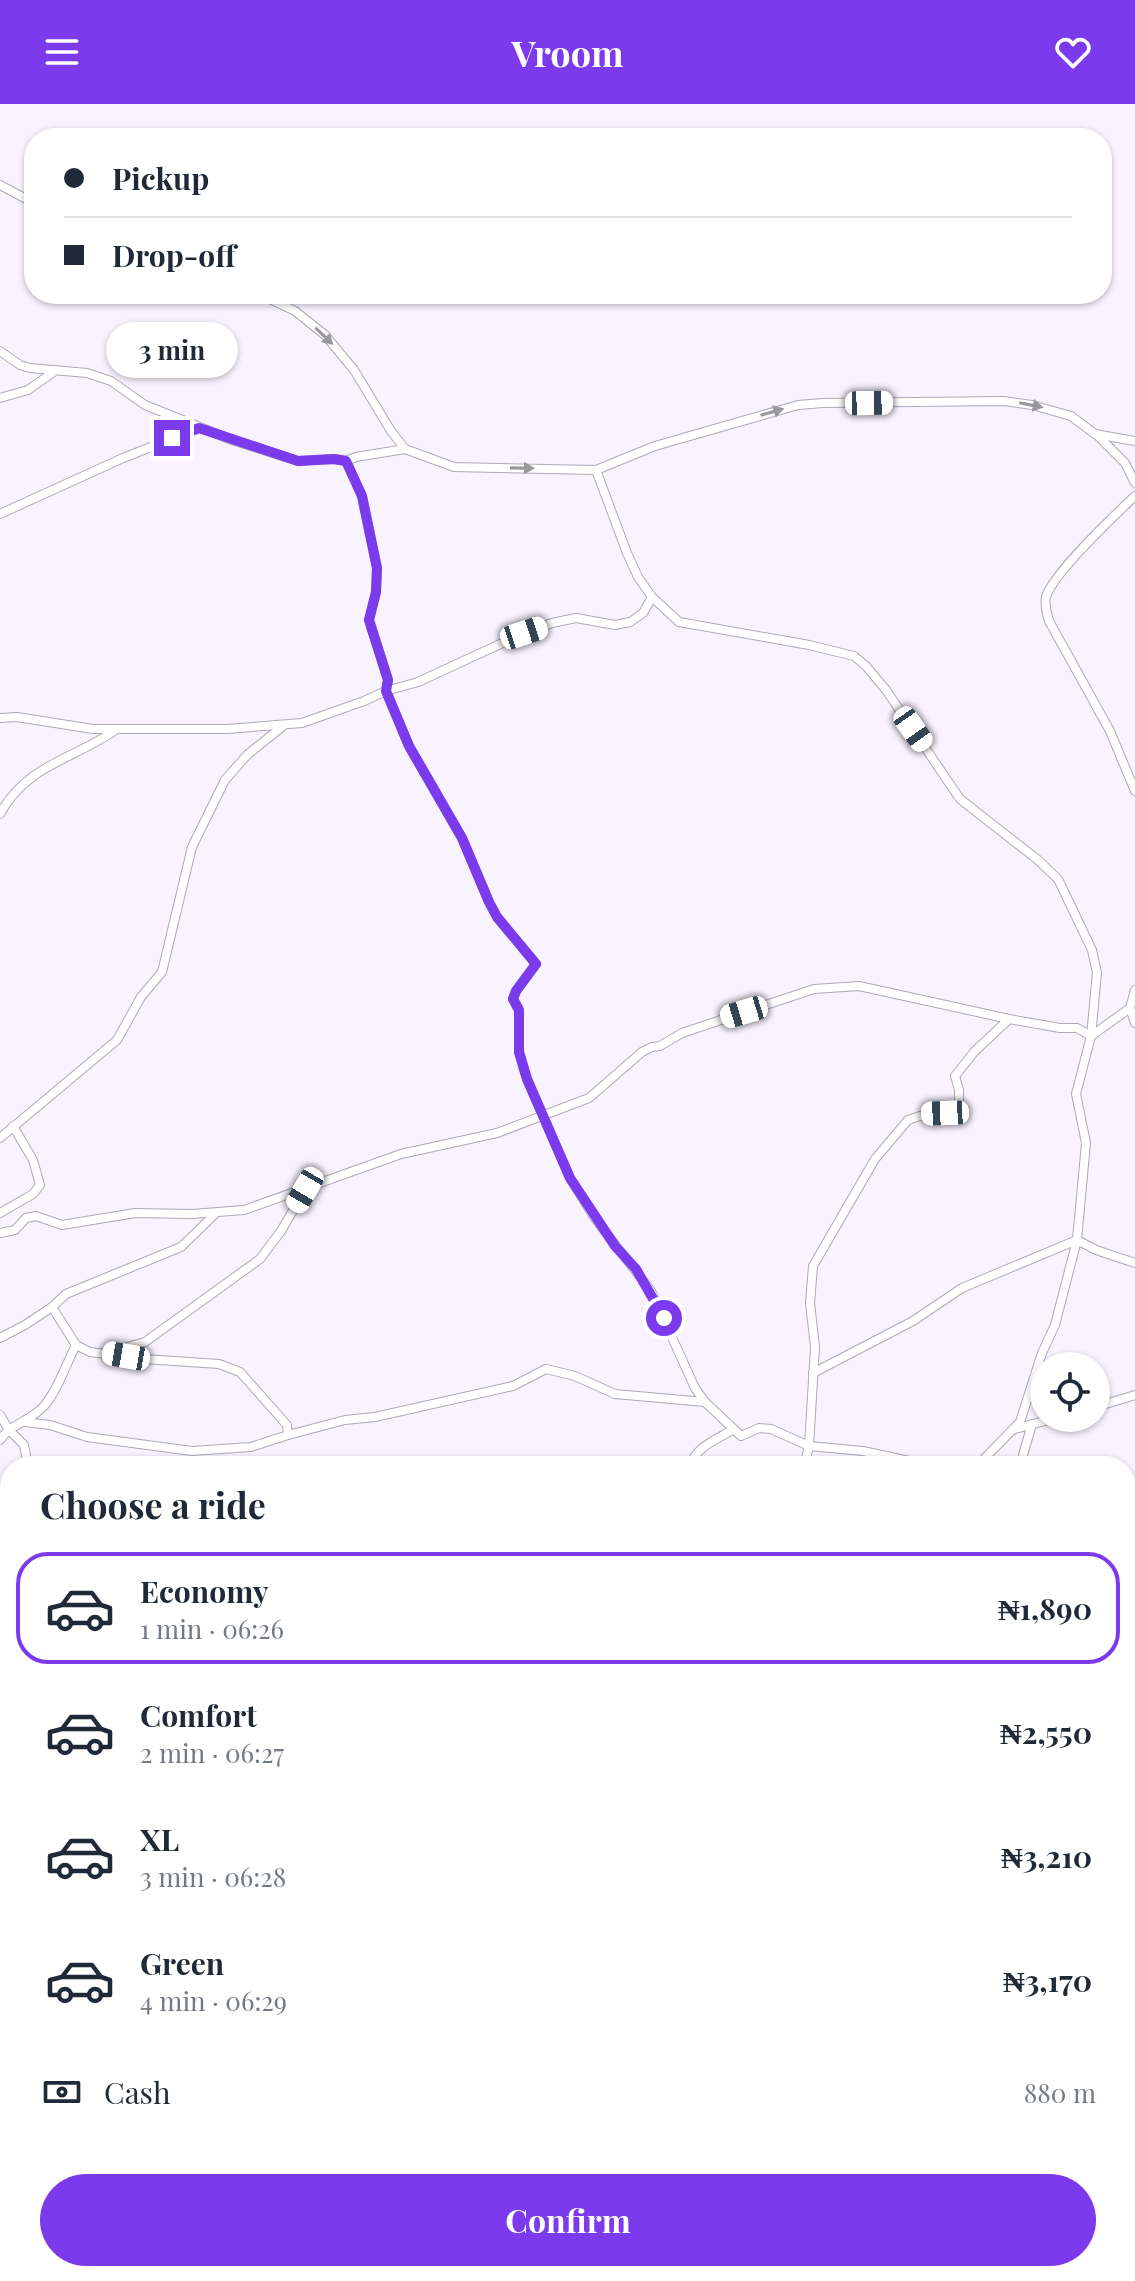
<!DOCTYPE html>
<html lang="en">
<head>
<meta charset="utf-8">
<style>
  body { margin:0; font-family:"Playfair Display",serif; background:#f6f6f7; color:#1f2937; height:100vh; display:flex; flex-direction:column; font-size:30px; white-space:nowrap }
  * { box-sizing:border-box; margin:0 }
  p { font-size:26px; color:#747a83 }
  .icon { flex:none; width:44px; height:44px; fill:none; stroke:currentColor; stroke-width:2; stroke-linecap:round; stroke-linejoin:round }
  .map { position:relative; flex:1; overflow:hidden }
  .side { position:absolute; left:0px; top:1352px; width:1136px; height:826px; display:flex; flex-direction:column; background:#fff; border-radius:32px 32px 0 0; box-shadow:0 2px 6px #0004 }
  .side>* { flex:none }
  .guide { position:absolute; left:24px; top:24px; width:1088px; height:176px; border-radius:32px; box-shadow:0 2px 6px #0004; display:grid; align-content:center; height:176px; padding:0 40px; background:#fff }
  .controls { position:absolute; left:1030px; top:1248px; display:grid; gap:16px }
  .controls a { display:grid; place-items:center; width:80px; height:80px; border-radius:50%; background:#fff; box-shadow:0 2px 6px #0004; font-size:40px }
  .end { position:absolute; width:36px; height:36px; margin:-18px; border:10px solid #7c3aed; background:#fff; box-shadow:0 0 0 4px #fff }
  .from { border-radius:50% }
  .bubble { position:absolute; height:56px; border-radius:28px; background:#fff; box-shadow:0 2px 6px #0004; font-size:26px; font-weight:700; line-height:56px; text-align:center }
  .car { position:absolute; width:24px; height:48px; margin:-24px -12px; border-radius:10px; box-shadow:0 0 6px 2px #0007; background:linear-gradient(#fff 24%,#345 0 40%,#fff 0 76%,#345 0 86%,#fff 0) }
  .guide b { display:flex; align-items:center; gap:28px; height:76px; font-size:30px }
  .guide b+b { border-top:2px solid #e0e1e3 }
  .guide i { width:20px; height:20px; background:#1f2937 }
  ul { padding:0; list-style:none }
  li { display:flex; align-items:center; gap:24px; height:112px; margin:0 16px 12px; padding:0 24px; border:4px solid transparent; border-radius:32px }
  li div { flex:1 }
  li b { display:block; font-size:30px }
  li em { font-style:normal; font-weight:700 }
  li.current { border-color:#7c3aed }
  li>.icon { width:72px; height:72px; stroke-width:1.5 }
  h2 { padding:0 40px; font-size:36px; line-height:96px }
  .pay { display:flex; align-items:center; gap:20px; height:88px; padding:0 40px; font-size:30px }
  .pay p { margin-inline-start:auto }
  .primary-button { display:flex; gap:16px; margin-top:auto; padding:16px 40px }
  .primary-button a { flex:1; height:92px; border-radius:48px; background:#7c3aed; color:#fff; font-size:32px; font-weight:700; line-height:92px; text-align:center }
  header { display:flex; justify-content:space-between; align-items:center; height:104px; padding:0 40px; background:#7c3aed; color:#fff; font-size:36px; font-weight:700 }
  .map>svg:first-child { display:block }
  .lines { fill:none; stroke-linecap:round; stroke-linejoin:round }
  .minor-casing { stroke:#aea9b7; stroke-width:10 }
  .minor { stroke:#fff; stroke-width:8 }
  .oneway { fill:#99989a }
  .route { stroke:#7c3aed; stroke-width:10 }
</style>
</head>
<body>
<header><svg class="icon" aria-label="menu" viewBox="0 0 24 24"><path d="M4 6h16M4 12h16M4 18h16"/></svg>Vroom<svg class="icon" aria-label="heart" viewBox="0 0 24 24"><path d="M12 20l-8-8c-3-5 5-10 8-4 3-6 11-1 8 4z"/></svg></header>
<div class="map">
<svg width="1135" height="2177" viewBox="0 0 1135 2177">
  <rect width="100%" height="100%" fill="#f8f3ff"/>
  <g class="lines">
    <!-- minor casing -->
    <g class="minor-casing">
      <g id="minor">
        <polyline points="0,81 34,99"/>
        <polyline points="259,190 295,207 325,231 354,266 391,327 405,345 454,363 596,366 655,342 798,301 823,299 1004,297 1032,301 1071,312 1095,330 1135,337"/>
        <polyline points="0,247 20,261 30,264 87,269 111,277 145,301 232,336 298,357 334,355 346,357 356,353 405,345"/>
        <polyline points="0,294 28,286 55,267"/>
        <polyline points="1096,330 1125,359 1135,379"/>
        <polyline points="346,357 362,392 377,464 376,488 369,516 388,576 386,587 409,642 462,734 489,798 497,813 536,860 516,887 513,895 519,906 519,948 527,975 570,1074 594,1113 651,1187 695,1284 705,1298 741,1332 759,1324 771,1325 809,1342 863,1347 927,1361 1000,1362"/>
        <polyline points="596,366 627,449 638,473 652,493 679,518 809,541 854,552 866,562 886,586 960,695 1038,756 1058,775 1092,846 1097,869 1091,932 1076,990 1086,1039 1077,1136 1055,1221 1042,1249 1020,1318 979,1360"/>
        <path d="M1135 392C1115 411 1053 469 1046 493 1044 502 1047 509 1049 517L1110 627 1135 687"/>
        <polyline points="0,410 123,354 199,324"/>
        <polyline points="0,614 17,613 93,625 227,625 302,619 364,597 386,587 418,578 524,529 552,519 576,514 615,521 630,518 643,509 652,493"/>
        <path d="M0 710C27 660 75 655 117 625"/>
        <polyline points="1135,886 1130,904 1135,919"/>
        <polyline points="1091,932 1130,904"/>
        <polyline points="0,1034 117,936 141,893 162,868 192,743 225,676 247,651 283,622"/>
        <polyline points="0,1109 33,1090 40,1081 33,1056 13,1022"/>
        <polyline points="0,1129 15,1126 26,1114 36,1112 62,1121 135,1109 192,1110 244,1106 401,1050 497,1029 589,994 642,948 652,943 660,942 682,929 814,885 859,882 1009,915 1060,924 1077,924 1091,932"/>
        <polyline points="1077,1136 1096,1146 1135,1159"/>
        <polyline points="52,1203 66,1190 181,1143 216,1109"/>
        <polyline points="0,1234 25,1221 52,1203 76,1241 90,1248 144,1255 219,1260 240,1268 287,1321 288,1331 345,1316 375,1313 513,1282 546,1265 575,1272 615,1290 705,1298"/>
        <polyline points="113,1247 145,1238 260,1155 281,1127 305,1086"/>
        <polyline points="813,1269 913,1217 962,1184 1077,1136"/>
        <polyline points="1096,1303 1135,1291"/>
        <polyline points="0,1311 9,1326 24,1341 28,1362"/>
        <polyline points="25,1318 50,1321 87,1333 192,1347 251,1343 288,1331"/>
        <polyline points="1015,1325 1056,1314"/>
        <path d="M0 1336C10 1320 31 1317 44 1302 58 1286 66 1260 76 1241"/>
        <path d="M690 1362C696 1342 718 1335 734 1325"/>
        <polyline points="813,1362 806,1354 809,1342 815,1243 810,1199 813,1162 875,1055 908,1016 929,1009 959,1005 959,986 955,972 974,948 1009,915"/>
        <polyline points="1024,1362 1023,1351 1032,1320"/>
        <polyline points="1126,1394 1135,1395"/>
        <polyline points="0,1404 10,1413"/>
        <polyline points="1126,1603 1135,1614"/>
        <polyline points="0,1634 10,1641"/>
        <polyline points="1126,1730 1135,1729"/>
        <polyline points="1126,1753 1135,1748"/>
        <polyline points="0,1778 10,1781"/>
        <polyline points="0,1953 10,1939"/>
        <polyline points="1126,1955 1135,1958"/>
        <polyline points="1126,2100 1135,2096"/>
        <polyline points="167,2168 171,2177"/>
        <polyline points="689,2168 694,2177"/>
        <polyline points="731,2168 760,2177"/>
        <polyline points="840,2168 851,2177"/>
        <polyline points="141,2176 148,2168"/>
        <polyline points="279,2177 284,2168"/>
        <polyline points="319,2177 319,2168"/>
        <polyline points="438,2177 459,2168"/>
        <polyline points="468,2177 473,2168"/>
        <polyline points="508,2177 520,2168"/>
        <polyline points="583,2177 586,2168"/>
        <polyline points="792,2177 794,2168"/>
        <polyline points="1019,2177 1031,2168"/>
      </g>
    </g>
    <!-- minor -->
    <use href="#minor" class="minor"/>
  </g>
  <!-- one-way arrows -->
  <defs><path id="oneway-solid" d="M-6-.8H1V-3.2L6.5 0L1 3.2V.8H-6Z" transform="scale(2)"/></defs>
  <g class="oneway">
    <use href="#oneway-solid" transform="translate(324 232) rotate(44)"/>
    <use href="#oneway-solid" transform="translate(1031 301) rotate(11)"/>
    <use href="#oneway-solid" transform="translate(772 308) rotate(-16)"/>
    <use href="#oneway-solid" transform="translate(522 364) rotate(1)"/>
  </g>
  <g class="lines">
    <!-- route -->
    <polyline class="route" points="172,334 199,324 298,357 334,355 346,357 362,392 377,464 376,488 369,516 388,576 386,587 409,642 462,734 489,798 497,813 536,860 516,887 513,895 519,906 519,948 527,975 570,1074 615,1142 636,1165 664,1214"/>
  </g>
</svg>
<div class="controls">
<a><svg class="icon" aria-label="locate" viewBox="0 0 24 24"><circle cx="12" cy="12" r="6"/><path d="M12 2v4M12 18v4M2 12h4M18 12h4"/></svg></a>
</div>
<i class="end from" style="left:664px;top:1214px"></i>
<i class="end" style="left:172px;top:334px"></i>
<div class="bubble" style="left:106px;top:218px;width:132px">3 min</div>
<i class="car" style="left:869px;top:299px;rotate:89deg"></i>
<i class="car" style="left:524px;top:529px;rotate:72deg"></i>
<i class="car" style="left:913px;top:625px;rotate:145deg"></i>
<i class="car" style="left:744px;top:908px;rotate:253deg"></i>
<i class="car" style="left:945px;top:1009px;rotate:268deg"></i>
<i class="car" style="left:305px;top:1086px;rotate:210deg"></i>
<i class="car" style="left:126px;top:1252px;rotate:280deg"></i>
<div class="guide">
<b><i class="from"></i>Pickup</b>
<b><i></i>Drop-off</b>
</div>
<section class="side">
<h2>Choose a ride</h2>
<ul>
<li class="current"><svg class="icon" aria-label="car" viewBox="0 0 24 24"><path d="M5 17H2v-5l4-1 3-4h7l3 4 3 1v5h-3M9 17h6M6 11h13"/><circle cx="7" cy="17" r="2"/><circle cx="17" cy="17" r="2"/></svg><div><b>Economy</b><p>1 min · 06:26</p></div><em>₦1,890</em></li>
<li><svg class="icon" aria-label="car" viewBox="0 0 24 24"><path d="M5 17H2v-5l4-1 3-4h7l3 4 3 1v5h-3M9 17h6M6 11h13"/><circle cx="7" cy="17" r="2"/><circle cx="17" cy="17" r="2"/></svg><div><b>Comfort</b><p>2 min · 06:27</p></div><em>₦2,550</em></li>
<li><svg class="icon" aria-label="car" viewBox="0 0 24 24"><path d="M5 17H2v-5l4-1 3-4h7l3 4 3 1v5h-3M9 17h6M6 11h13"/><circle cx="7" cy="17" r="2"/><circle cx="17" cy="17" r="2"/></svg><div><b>XL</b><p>3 min · 06:28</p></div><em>₦3,210</em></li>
<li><svg class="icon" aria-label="car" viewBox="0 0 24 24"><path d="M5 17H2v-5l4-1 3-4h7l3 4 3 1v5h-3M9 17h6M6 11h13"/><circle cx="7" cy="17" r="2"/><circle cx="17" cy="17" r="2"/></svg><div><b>Green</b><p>4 min · 06:29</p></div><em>₦3,170</em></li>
</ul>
<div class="pay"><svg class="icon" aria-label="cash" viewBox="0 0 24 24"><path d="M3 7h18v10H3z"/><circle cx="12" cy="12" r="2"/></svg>Cash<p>880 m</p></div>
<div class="primary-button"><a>Confirm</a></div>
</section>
</div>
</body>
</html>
